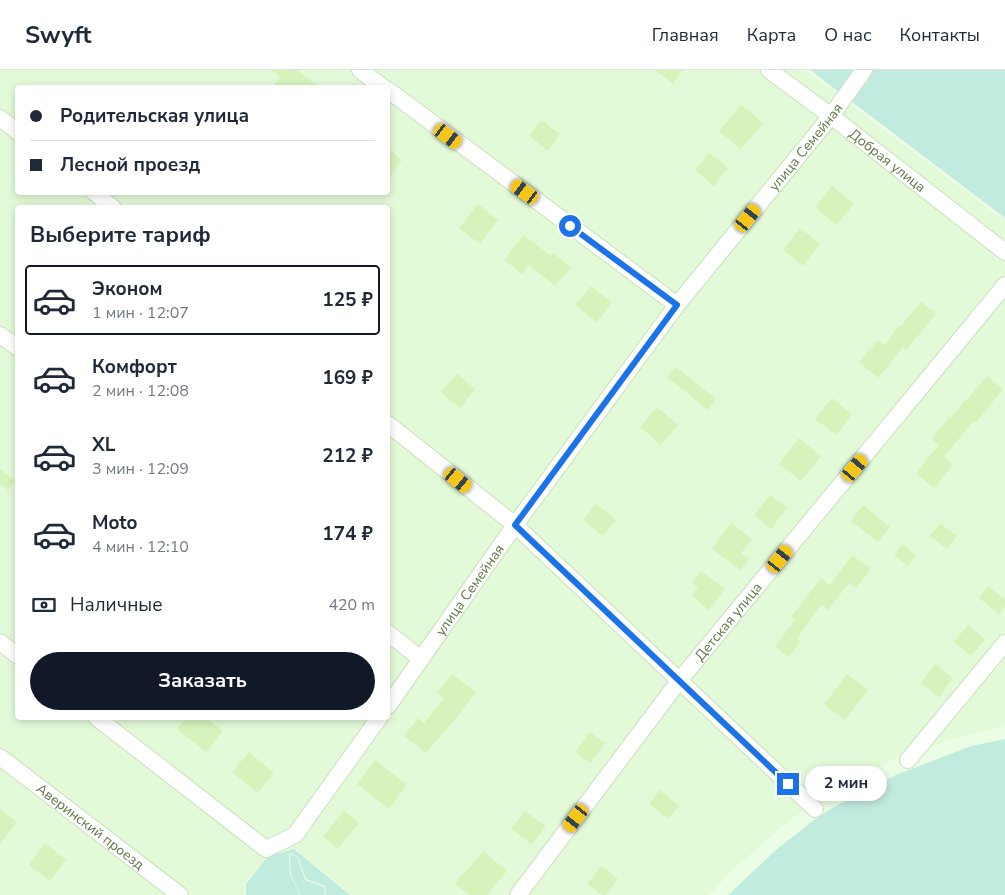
<!DOCTYPE html>
<html lang="ru">
<head>
<meta charset="utf-8">
<style>
  body { margin:0; font-family:"Nunito Sans",sans-serif; background:#f6f6f7; color:#1f2937; height:100vh; display:flex; flex-direction:column; font-size:19px; white-space:nowrap }
  * { box-sizing:border-box; margin:0 }
  p { font-size:16px; color:#747a83 }
  .icon { flex:none; width:28px; height:28px; fill:none; stroke:currentColor; stroke-width:2; stroke-linecap:round; stroke-linejoin:round }
  .map { position:relative; flex:1; overflow:hidden }
  .sheet { position:absolute; left:15px; top:135px; width:375px; height:515px; display:flex; flex-direction:column; background:#fff; border-radius:5px; box-shadow:0 2px 8px #0003 }
  .sheet>* { flex:none }
  .guide { position:absolute; left:15px; top:15px; width:375px; height:110px; border-radius:5px; box-shadow:0 2px 8px #0003; display:grid; align-content:center; height:110px; padding:0 15px; background:#fff }
  .end { position:absolute; width:22px; height:22px; margin:-11px; border:6px solid #1a73e8; background:#fff; box-shadow:0 0 0 2px #fff }
  .from { border-radius:50% }
  .bubble { position:absolute; height:35px; border-radius:18px; background:#fff; box-shadow:0 2px 8px #0003; font-size:16px; font-weight:700; line-height:35px; text-align:center }
  .car { position:absolute; width:15px; height:30px; margin:-15px -8px; border-radius:6px; box-shadow:0 0 4px 1px #0007; background:linear-gradient(#f5c518 24%,#345 0 40%,#f5c518 0 76%,#345 0 86%,#f5c518 0) }
  .guide b { display:flex; align-items:center; gap:18px; height:48px; font-size:19px }
  .guide b+b { border-top:1px solid #e0e1e3 }
  .guide i { width:12px; height:12px; background:#1f2937 }
  ul { padding:0; list-style:none }
  li { display:flex; align-items:center; gap:15px; height:70px; margin:0 10px 8px; padding:0 5px; border:2px solid transparent; border-radius:5px }
  li div { flex:1 }
  li b { display:block; font-size:19px }
  li em { font-style:normal; font-weight:700 }
  li.on { border-color:#111827 }
  li>.icon { width:45px; height:45px; stroke-width:1.5 }
  h2 { padding:0 15px; font-size:22px; line-height:60px }
  .pay { display:flex; align-items:center; gap:12px; height:55px; padding:0 15px; font-size:19px }
  .pay p { margin-inline-start:auto }
  .button { display:flex; gap:10px; margin-top:auto; padding:10px 15px }
  .button a { flex:1; height:58px; border-radius:30px; background:#111827; color:#fff; font-size:20px; font-weight:700; line-height:58px; text-align:center }
  header { display:flex; align-items:center; gap:30px; box-sizing:border-box; height:70px; padding:0 25px; background:#fff; border-bottom:1px solid #e0e1e3 }
  header strong { font-size:24px }
  nav { display:flex; gap:28px; margin-inline-start:auto; font-size:18px }
  .map>svg:first-child { display:block }
  .residential { fill:#e3fad8; fill-rule:evenodd }
  .green { fill:#c2ebdf }
  .building { fill:#d6f3bb }
  .lines { fill:none; stroke-linecap:round; stroke-linejoin:round }
  .minor-casing { stroke:#cbe0bc; stroke-width:18 }
  .minor { stroke:#fff; stroke-width:16 }
  .route { stroke:#1a73e8; stroke-width:6 }
  .labels { text-anchor:middle; stroke-width:4.5; stroke-linejoin:round; paint-order:stroke }
  .street-label { font-size:14px; fill:#617649; stroke:#f0ffeb }
</style>
</head>
<body>
<header>
<strong>Swyft</strong>
<nav><a>Главная</a><a>Карта</a><a>О нас</a><a>Контакты</a></nav>
</header>
<div class="map">
<svg width="1005" height="825" viewBox="0 0 1005 825">
  <rect width="100%" height="100%" fill="#ebfde4"/>
  <!-- residential -->
  <path class="residential" d="M0 0H805L1005 151V655L956 668 900 686 853 709 820 729 786 753 736 797 709 825H352L294 778 268 786 245 813 244 825H0ZM18 18H388V122H18ZM18 138H388V648H18Z"/>
  <!-- green -->
  <g class="green">
    <polygon points="810,0 1005,0 1005,148"/>
    <polygon points="1005,669 1005,825 728,825 776,780 815,749 836,736 896,705 971,676"/>
    <polygon points="294,779 350,825 326,825 325,816 306,809 298,787 291,783 289,784 290,805 297,818 299,825 246,825 246,814 268,786"/>
    <polygon points="290,784 297,787 305,810 324,817 325,825 300,825 298,819 291,805"/>
  </g>
  <!-- building -->
  <g class="building">
    <polygon points="272,0 297,0 319,18 272,18 280,7"/>
    <polygon points="655,0 683,0 673,14"/>
    <polygon points="741,35 763,53 741,79 719,61"/>
    <polygon points="541,50 560,64 548,81 529,66"/>
    <polygon points="388,78 402,90 388,109"/>
    <polygon points="709,83 728,98 714,116 695,100"/>
    <polygon points="832,116 854,134 836,155 815,137"/>
    <polygon points="478,134 498,150 480,174 459,158"/>
    <polygon points="800,158 820,174 803,196 783,180"/>
    <polygon points="524,165 551,186 553,183 571,197 555,216 529,195 522,204 504,190"/>
    <polygon points="591,216 612,233 597,252 575,235"/>
    <polygon points="921,232 936,244 906,280 903,277 878,308 859,292 878,270 884,275 899,256 900,257"/>
    <polygon points="676,297 716,329 708,340 667,307"/>
    <polygon points="457,304 475,319 460,338 441,322"/>
    <polygon points="987,306 1003,319 976,353 973,351 944,387 953,395 934,418 916,403 939,375 932,369 949,347 950,349 965,330 966,331"/>
    <polygon points="832,328 852,345 836,365 815,349"/>
    <polygon points="657,337 678,355 661,375 640,357"/>
    <polygon points="799,368 821,386 801,411 779,394"/>
    <polygon points="0,399 15,411 8,420 0,414"/>
    <polygon points="770,425 787,438 771,459 754,445"/>
    <polygon points="596,434 616,450 603,466 583,450"/>
    <polygon points="863,435 890,457 878,472 851,451"/>
    <polygon points="731,453 752,469 741,483 749,489 741,500 712,479"/>
    <polygon points="940,453 957,466 947,479 930,466"/>
    <polygon points="902,474 916,485 908,496 894,485"/>
    <polygon points="852,485 871,499 856,518 849,513 828,540 821,535 797,568 801,571 789,587 775,577 795,550 791,547 821,508 830,515"/>
    <polygon points="701,501 725,519 709,540 692,526 698,517 692,513"/>
    <polygon points="988,516 1005,530 1005,536 999,544 979,528"/>
    <polygon points="968,555 985,569 971,586 954,572"/>
    <polygon points="935,594 953,608 939,627 921,613"/>
    <polygon points="452,604 476,622 461,642 426,683 404,666 418,648 424,653 444,628 437,623"/>
    <polygon points="847,604 868,620 845,650 824,634"/>
    <polygon points="186,648 206,648 223,661 206,682 177,659"/>
    <polygon points="590,662 605,673 590,693 575,682"/>
    <polygon points="249,682 274,703 258,723 232,702"/>
    <polygon points="375,690 407,715 389,739 357,714"/>
    <polygon points="660,720 679,736 668,749 649,734"/>
    <polygon points="0,739 17,752 0,774"/>
    <polygon points="344,741 359,753 338,779 323,766"/>
    <polygon points="525,741 546,756 532,775 511,758"/>
    <polygon points="45,773 66,790 50,811 29,795"/>
    <polygon points="483,781 507,801 487,825 469,825 455,814 464,802 465,803"/>
    <polygon points="601,796 618,809 606,825 602,825 587,814"/>
  </g>
  <g class="lines">
    <!-- minor casing -->
    <g class="minor-casing">
      <g id="minor">
        <polyline points="360,0 384,18"/>
        <path id="s1" d="M769 0 831 46 1005 182"/>
        <polyline points="388,20 677,235"/>
        <polyline points="0,48 18,62"/>
        <polyline points="94,122 113,138"/>
        <polyline points="0,265 18,278"/>
        <polyline points="388,354 515,455 815,739"/>
        <polyline points="388,563 421,589"/>
        <polyline points="0,572 18,586"/>
        <path id="s2" d="M388 636 515 455 677 235 831 46 864 0"/>
        <polyline points="97,648 266,779 295,765 379,648"/>
        <path id="s3" d="M0 687 180 825"/>
        <polyline points="908,690 1005,573"/>
        <path id="s4" d="M518 825 679 611 1005 215"/>
      </g>
    </g>
    <!-- minor -->
    <use href="#minor" class="minor"/>
  </g>
  <g class="lines">
    <!-- route -->
    <polyline class="route" points="570,156 677,235 515,455 788,714"/>
  </g>
  <g class="labels">
    <!-- street labels -->
    <g class="street-label">
      <text dy="5" stroke="none"><textPath href="#s2" startOffset="698">улица Семейная</textPath></text>
      <text dy="5" stroke="none"><textPath href="#s1" startOffset="149">Добрая улица</textPath></text>
      <text dy="5" stroke="none"><textPath href="#s2" startOffset="142">улица Семейная</textPath></text>
      <text dy="5" stroke="none"><textPath href="#s4" startOffset="345">Детская улица</textPath></text>
      <text dy="5" stroke="none"><textPath href="#s3" startOffset="114">Аверинский проезд</textPath></text>
    </g>
  </g>
</svg>
<i class="end from" style="left:570px;top:156px"></i>
<i class="end" style="left:788px;top:714px"></i>
<div class="bubble" style="left:805px;top:696px;width:82px">2 мин</div>
<i class="car" style="left:448px;top:66px;rotate:127deg"></i>
<i class="car" style="left:525px;top:122px;rotate:306deg"></i>
<i class="car" style="left:748px;top:148px;rotate:39deg"></i>
<i class="car" style="left:855px;top:398px;rotate:40deg"></i>
<i class="car" style="left:458px;top:410px;rotate:129deg"></i>
<i class="car" style="left:780px;top:489px;rotate:39deg"></i>
<i class="car" style="left:576px;top:748px;rotate:217deg"></i>
<div class="guide">
<b><i class="from"></i>Родительская улица</b>
<b><i></i>Лесной проезд</b>
</div>
<section class="sheet">
<h2>Выберите тариф</h2>
<ul>
<li class="on"><svg class="icon" aria-label="car" viewBox="0 0 24 24"><path d="M5 17H2v-5l4-1 3-4h7l3 4 3 1v5h-3M9 17h6M6 11h13"/><circle cx="7" cy="17" r="2"/><circle cx="17" cy="17" r="2"/></svg><div><b>Эконом</b><p>1 мин · 12:07</p></div><em>125 ₽</em></li>
<li><svg class="icon" aria-label="car" viewBox="0 0 24 24"><path d="M5 17H2v-5l4-1 3-4h7l3 4 3 1v5h-3M9 17h6M6 11h13"/><circle cx="7" cy="17" r="2"/><circle cx="17" cy="17" r="2"/></svg><div><b>Комфорт</b><p>2 мин · 12:08</p></div><em>169 ₽</em></li>
<li><svg class="icon" aria-label="car" viewBox="0 0 24 24"><path d="M5 17H2v-5l4-1 3-4h7l3 4 3 1v5h-3M9 17h6M6 11h13"/><circle cx="7" cy="17" r="2"/><circle cx="17" cy="17" r="2"/></svg><div><b>XL</b><p>3 мин · 12:09</p></div><em>212 ₽</em></li>
<li><svg class="icon" aria-label="car" viewBox="0 0 24 24"><path d="M5 17H2v-5l4-1 3-4h7l3 4 3 1v5h-3M9 17h6M6 11h13"/><circle cx="7" cy="17" r="2"/><circle cx="17" cy="17" r="2"/></svg><div><b>Moto</b><p>4 мин · 12:10</p></div><em>174 ₽</em></li>
</ul>
<div class="pay"><svg class="icon" aria-label="cash" viewBox="0 0 24 24"><path d="M3 7h18v10H3z"/><circle cx="12" cy="12" r="2"/></svg>Наличные<p>420 m</p></div>
<div class="button"><a>Заказать</a></div>
</section>
</div>
</body>
</html>
